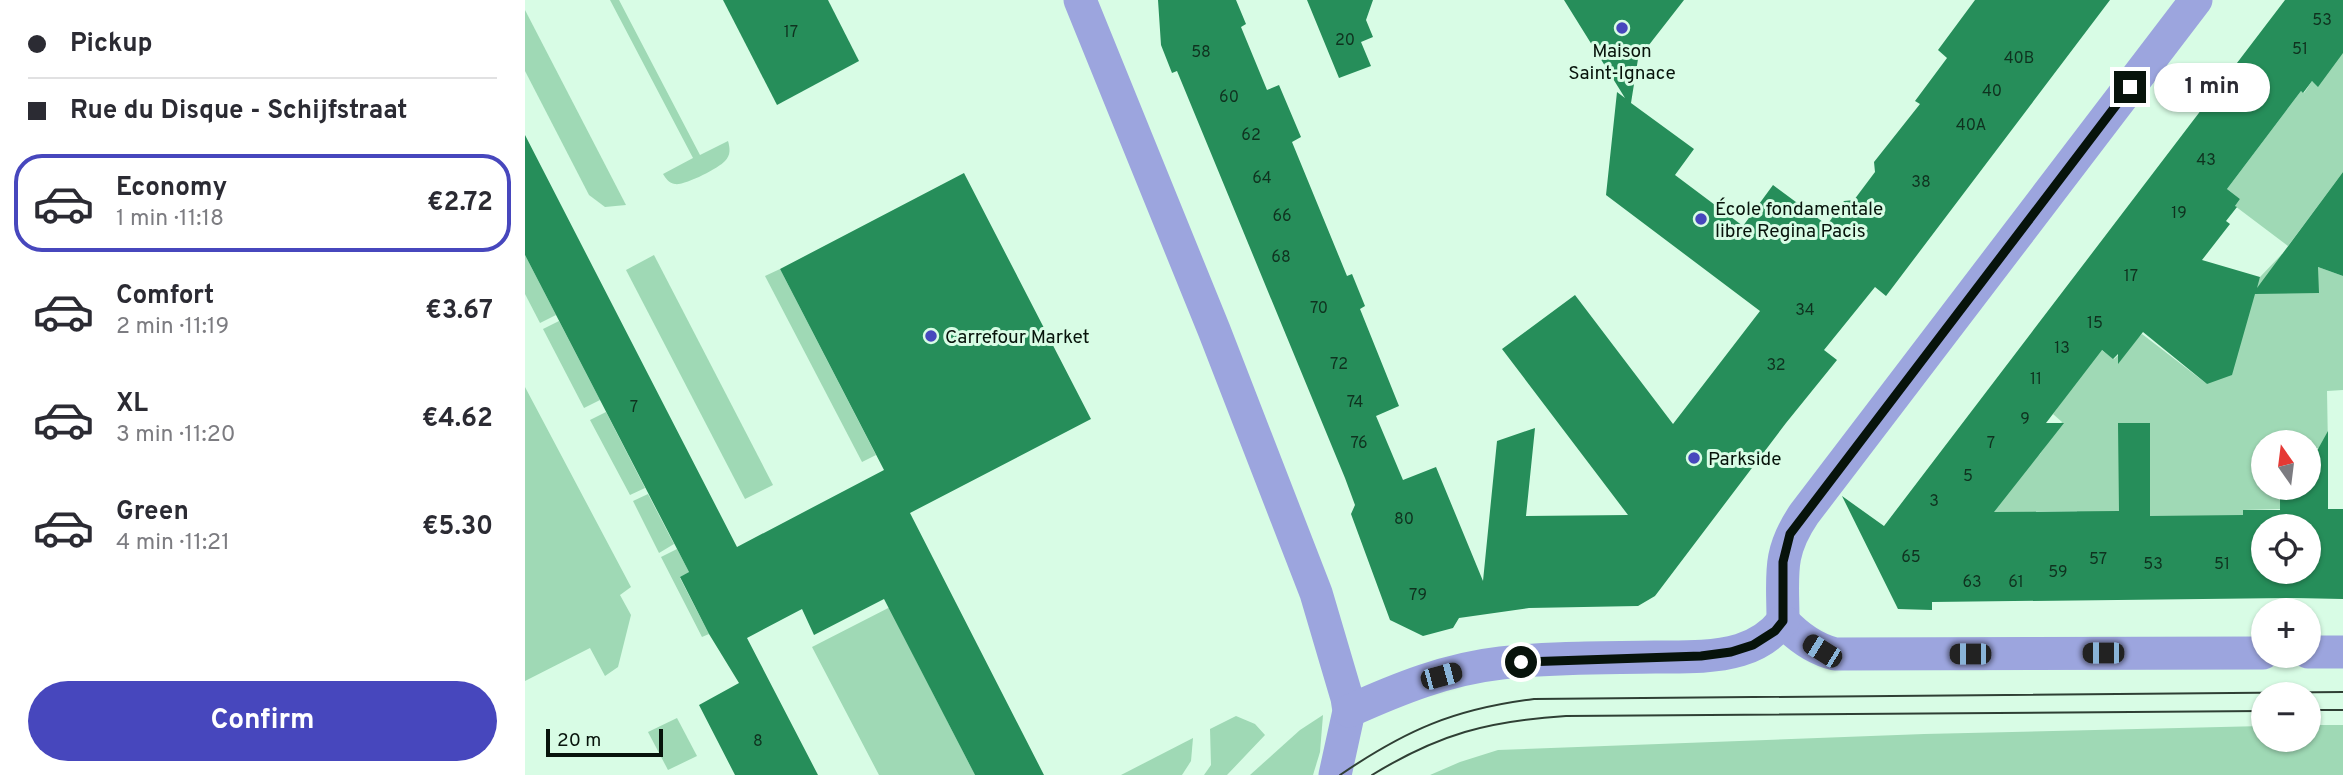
<!DOCTYPE html>
<html lang="en">
<head>
<meta charset="utf-8">
<style>
  body { margin:0; font-family:Overpass,sans-serif; background:#f7f7f7; color:#2b2b33; height:100vh; display:flex; flex-direction:column; font-size:26px; white-space:nowrap }
  * { box-sizing:border-box; margin:0 }
  p { font-size:23px; color:#7c7c81 }
  .icon { flex:none; width:38px; height:38px; fill:none; stroke:currentColor; stroke-width:2; stroke-linecap:round; stroke-linejoin:round }
  .map { position:relative; flex:1; overflow:hidden }
  .sheet { display:flex; flex-direction:column; background:#fff; width:525px }
  .sheet>* { flex:none }
  .banner { display:grid; align-content:center; height:154px; padding:0 28px; background:#fff }
  .needle { width:46px; rotate:346deg }
  .controls { position:absolute; left:1726px; top:430px; display:grid; gap:14px }
  .controls a { display:grid; place-items:center; width:70px; height:70px; border-radius:50%; background:#fff; box-shadow:0 2px 5px #0004; font-size:35px }
  .scale { position:absolute; left:21px; bottom:18px; width:117px; box-sizing:border-box; padding-left:7px; border:4px solid #07130b; border-top:0; font-size:19px; line-height:24px; white-space:nowrap; color:#07130b; -webkit-text-stroke:5px #d8fce5; paint-order:stroke }
  .end { position:absolute; width:32px; height:32px; margin:-16px; border:9px solid #07130b; background:#fff; box-shadow:0 0 0 4px #fff }
  .from { border-radius:50% }
  .bubble { position:absolute; height:49px; border-radius:24px; background:#fff; box-shadow:0 2px 5px #0004; font-size:23px; font-weight:700; line-height:49px; text-align:center }
  .car { position:absolute; width:21px; height:42px; margin:-21px -10px; border-radius:9px; box-shadow:0 0 5px 2px #0007; background:linear-gradient(#222 24%,#8ab4d8 0 40%,#222 0 76%,#8ab4d8 0 86%,#222 0) }
  .banner b { display:flex; align-items:center; gap:24px; height:66px; font-size:26px }
  .banner b+b { border-top:2px solid #e1e1e2 }
  .banner i { width:18px; height:18px; background:#2b2b33 }
  ul { padding:0; list-style:none }
  li { display:flex; align-items:center; gap:21px; height:98px; margin:0 14px 10px; padding:0 14px; border:4px solid transparent; border-radius:28px }
  li div { flex:1 }
  li b { display:block; font-size:26px }
  li em { font-style:normal; font-weight:700 }
  li.current { border-color:#4747bd }
  li>.icon { width:63px; height:63px; stroke-width:1.5 }
  .action { display:flex; gap:14px; margin-top:auto; padding:14px 28px }
  .action a { flex:1; height:80px; border-radius:42px; background:#4747bd; color:#fff; font-size:28px; font-weight:700; line-height:80px; text-align:center }
  main { display:flex; flex:1; min-height:0 }
  .map>svg:first-child { display:block }
  .green { fill:#9fd9b5; fill-rule:evenodd }
  .building { fill:#268e5a; fill-rule:evenodd }
  .lines { fill:none; stroke-linecap:round; stroke-linejoin:round }
  .street { stroke:#9ca5de; stroke-width:33 }
  .tram { stroke:#2f3f34; stroke-width:2 }
  .route { stroke:#07130b; stroke-width:9 }
  .poi-dot { fill:#4747bd; stroke:#d8fce5; stroke-width:2.5 }
  .labels { text-anchor:middle; stroke-width:6; stroke-linejoin:round; paint-order:stroke }
  .number-label { font-size:16px; fill:#0f321f }
  .poi-label { font-size:19px; fill:#07130b; stroke:#d8fce5; text-anchor:start }
</style>
</head>
<body>
<main>
<section class="sheet">
<div class="banner">
<b><i class="from"></i>Pickup</b>
<b><i></i>Rue du Disque - Schijfstraat</b>
</div>
<ul>
<li class="current"><svg class="icon" aria-label="car" viewBox="0 0 24 24"><path d="M5 17H2v-5l4-1 3-4h7l3 4 3 1v5h-3M9 17h6M6 11h13"/><circle cx="7" cy="17" r="2"/><circle cx="17" cy="17" r="2"/></svg><div><b>Economy</b><p>1 min · 11:18</p></div><em>€2.72</em></li>
<li><svg class="icon" aria-label="car" viewBox="0 0 24 24"><path d="M5 17H2v-5l4-1 3-4h7l3 4 3 1v5h-3M9 17h6M6 11h13"/><circle cx="7" cy="17" r="2"/><circle cx="17" cy="17" r="2"/></svg><div><b>Comfort</b><p>2 min · 11:19</p></div><em>€3.67</em></li>
<li><svg class="icon" aria-label="car" viewBox="0 0 24 24"><path d="M5 17H2v-5l4-1 3-4h7l3 4 3 1v5h-3M9 17h6M6 11h13"/><circle cx="7" cy="17" r="2"/><circle cx="17" cy="17" r="2"/></svg><div><b>XL</b><p>3 min · 11:20</p></div><em>€4.62</em></li>
<li><svg class="icon" aria-label="car" viewBox="0 0 24 24"><path d="M5 17H2v-5l4-1 3-4h7l3 4 3 1v5h-3M9 17h6M6 11h13"/><circle cx="7" cy="17" r="2"/><circle cx="17" cy="17" r="2"/></svg><div><b>Green</b><p>4 min · 11:21</p></div><em>€5.30</em></li>
</ul>
<div class="action"><a>Confirm</a></div>
</section>
<div class="map">
<svg width="1818" height="775" viewBox="0 0 1818 775">
  <rect width="100%" height="100%" fill="#d8fce5"/>
  <!-- green -->
  <g class="green">
    <path d="M85 0H94L175 155 203 141C205 148 206 155 200 161 194 168 159 186 150 184 144 183 141 179 138 174L168 158Z"/>
    <polygon points="0,10 101,205 80,207 64,195 0,71"/>
    <polygon points="1818,41 1818,172 1763,246 1710,206 1715,199 1702,189 1776,91 1779,93 1787,81 1793,86"/>
    <path d="M1757 254 1818 276V390L1802 391 1803 448H1784L1783 488V443H1738V488H1755V509L1719 510 1718 520 1552 516V511H1511V541L1440 499 1515 454 1537 422 1528 414 1575 349 1589 359 1617 334 1682 384 1735 277ZM1625 424V477H1594Z"/>
    <polygon points="0,255 31,315 15,323 0,294"/>
    <polygon points="129,255 248,485 220,499 101,270"/>
    <polygon points="255,269 351,455 337,462 240,276"/>
    <polygon points="34,321 75,400 59,408 18,329"/>
    <polygon points="0,387 106,587 95,595 106,615 93,667 80,676 65,648 0,681"/>
    <polygon points="81,412 120,488 105,495 65,420"/>
    <polygon points="123,494 149,544 134,553 108,501"/>
    <polygon points="152,549 164,572 155,578 184,634 177,637 136,557"/>
    <polygon points="418,580 378,635 450,775 354,775 287,647"/>
    <polygon points="798,715 795,752 788,775 725,775 775,730"/>
    <polygon points="711,716 730,724 740,735 702,775 679,775 686,765 685,729"/>
    <polygon points="152,718 172,756 143,770 123,732"/>
    <polygon points="1783,725 1818,725 1818,775 905,775 935,762 973,750 1399,734 1738,726 1738,740 1783,740"/>
    <polygon points="668,738 666,761 657,775 596,775"/>
  </g>
  <!-- building -->
  <g class="building">
    <polygon points="198,0 303,0 334,61 252,105"/>
    <polygon points="633,0 711,0 721,24 716,27 742,90 754,85 776,137 767,142 822,276 827,274 840,306 835,309 874,406 851,416 878,480 911,467 958,581 972,441 1010,428 1001,516 1103,515 977,349 1050,295 1148,424 1235,311 1081,195 1092,92 1100,98 1039,0 1159,0 1113,59 1106,103 1169,149 1150,175 1218,226 1248,185 1302,225 1319,201 1329,200 1350,172 1349,162 1395,104 1390,101 1422,58 1413,50 1450,0 1585,0 1361,296 1350,287 1299,350 1312,360 1261,423 1130,596 1113,606 1004,608 934,618 928,628 898,636 865,620 826,514 830,505 820,478 652,71 647,73 636,45"/>
    <polygon points="782,0 848,0 841,20 848,37 836,42 846,66 814,78"/>
    <path d="M1760 0H1818V53L1793 87 1787 81 1778 93 1776 91 1702 189 1715 199 1710 206 1712 207 1701 221 1705 224 1677 260 1735 277 1732 288 1818 172V276L1793 267 1794 293 1730 294 1707 375 1682 384 1618 332 1593 364V354L1588 359 1577 350 1521 423H1539L1469 512 1594 511 1593 423H1625V516L1718 515V510H1755V488H1783V467L1803 431V509H1818V599L1769 598 1407 602V610L1373 609 1317 496 1359 526ZM1738 527H1783V572H1738Z"/>
    <polygon points="0,135 212,547 359,470 255,269 439,173 566,419 385,513 519,775 450,775 359,599 289,635 277,609 222,638 293,775 210,775 174,705 214,683 184,634 155,577 164,572 0,255"/>
  </g>
  <g class="lines">
    <!-- street -->
    <g class="street">
      <polyline points="555,0 689,330 791,593 822,698 824,711 810,775"/>
      <path d="M1258 621C1258 575 1252 554 1279 514L1671 0"/>
      <path d="M1258 621C1272 636 1290 649 1310 654L1738 653"/>
      <polyline points="1783,652 1818,652"/>
      <path d="M824 711C873 689 922 669 976 663 1027 657 1079 658 1130 657 1158 657 1188 658 1215 650 1232 645 1247 635 1258 621"/>
    </g>
    <!-- tram -->
    <g class="tram">
      <polyline points="1783,710 1818,710"/>
      <path d="M815 775C881 730 929 709 1009 699L1818 692"/>
      <path d="M847 775C914 734 963 721 1041 716L1738 711"/>
    </g>
  </g>
  <g class="lines">
    <!-- route -->
    <polyline class="route" points="996,662 1176,656 1206,652 1228,645 1250,631 1258,621 1258,562 1265,534 1605,87"/>
  </g>
  <!-- markers -->
  <g class="poi-dot">
    <circle cx="1097" cy="28" r="7"/>
    <circle cx="1176" cy="219" r="7"/>
    <circle cx="406" cy="336" r="7"/>
    <circle cx="1169" cy="458" r="7"/>
  </g>
  <g class="labels">
    <!-- number labels -->
    <g class="number-label">
      <text x="1797" y="25">53</text>
      <text x="266" y="37">17</text>
      <text x="820" y="45">20</text>
      <text x="1775" y="54">51</text>
      <text x="676" y="57">58</text>
      <text x="1494" y="63">40B</text>
      <text x="1467" y="96">40</text>
      <text x="704" y="102">60</text>
      <text x="1446" y="130">40A</text>
      <text x="726" y="140">62</text>
      <text x="1681" y="165">43</text>
      <text x="737" y="183">64</text>
      <text x="1396" y="187">38</text>
      <text x="1654" y="218">19</text>
      <text x="757" y="221">66</text>
      <text x="756" y="262">68</text>
      <text x="1606" y="281">17</text>
      <text x="794" y="313">70</text>
      <text x="1280" y="315">34</text>
      <text x="1570" y="328">15</text>
      <text x="1537" y="353">13</text>
      <text x="814" y="369">72</text>
      <text x="1251" y="370">32</text>
      <text x="1511" y="384">11</text>
      <text x="830" y="407">74</text>
      <text x="109" y="412">7</text>
      <text x="1500" y="424">9</text>
      <text x="834" y="448">76</text>
      <text x="1466" y="448">7</text>
      <text x="1443" y="481">5</text>
      <text x="1409" y="506">3</text>
      <text x="879" y="524">80</text>
      <text x="1386" y="562">65</text>
      <text x="1573" y="564">57</text>
      <text x="1628" y="569">53</text>
      <text x="1697" y="569">51</text>
      <text x="1533" y="577">59</text>
      <text x="1447" y="587">63</text>
      <text x="1491" y="587">61</text>
      <text x="893" y="600">79</text>
      <text x="233" y="746">8</text>
    </g>
    <!-- poi labels -->
    <g class="poi-label">
      <text x="1097" y="57" text-anchor="middle">Maison<tspan x="1097" dy="22">Saint-Ignace</tspan></text>
      <text x="1190" y="215">École fondamentale<tspan x="1190" dy="22">libre Regina Pacis</tspan></text>
      <text x="420" y="343">Carrefour Market</text>
      <text x="1183" y="465">Parkside</text>
    </g>
  </g>
</svg>
<div class="controls">
<a><svg class="needle" viewBox="-14 -14 28 28"><path d="M0-13l5 13h-10z" fill="#e53935"/><path d="M0 13l5-13h-10z" fill="#7c7c81"/></svg></a>
<a><svg class="icon" aria-label="locate" viewBox="0 0 24 24"><circle cx="12" cy="12" r="6"/><path d="M12 2v4M12 18v4M2 12h4M18 12h4"/></svg></a>
<a>+</a>
<a>−</a>
</div>
<div class="scale">20 m</div>
<i class="end from" style="left:996px;top:662px"></i>
<i class="end" style="left:1605px;top:87px"></i>
<div class="bubble" style="left:1629px;top:63px;width:116px">1 min</div>
<i class="car" style="left:1297px;top:651px;rotate:302deg"></i>
<i class="car" style="left:1578px;top:653px;rotate:270deg"></i>
<i class="car" style="left:1445px;top:654px;rotate:270deg"></i>
<i class="car" style="left:916px;top:676px;rotate:75deg"></i>
</div>
</main>
</body>
</html>
